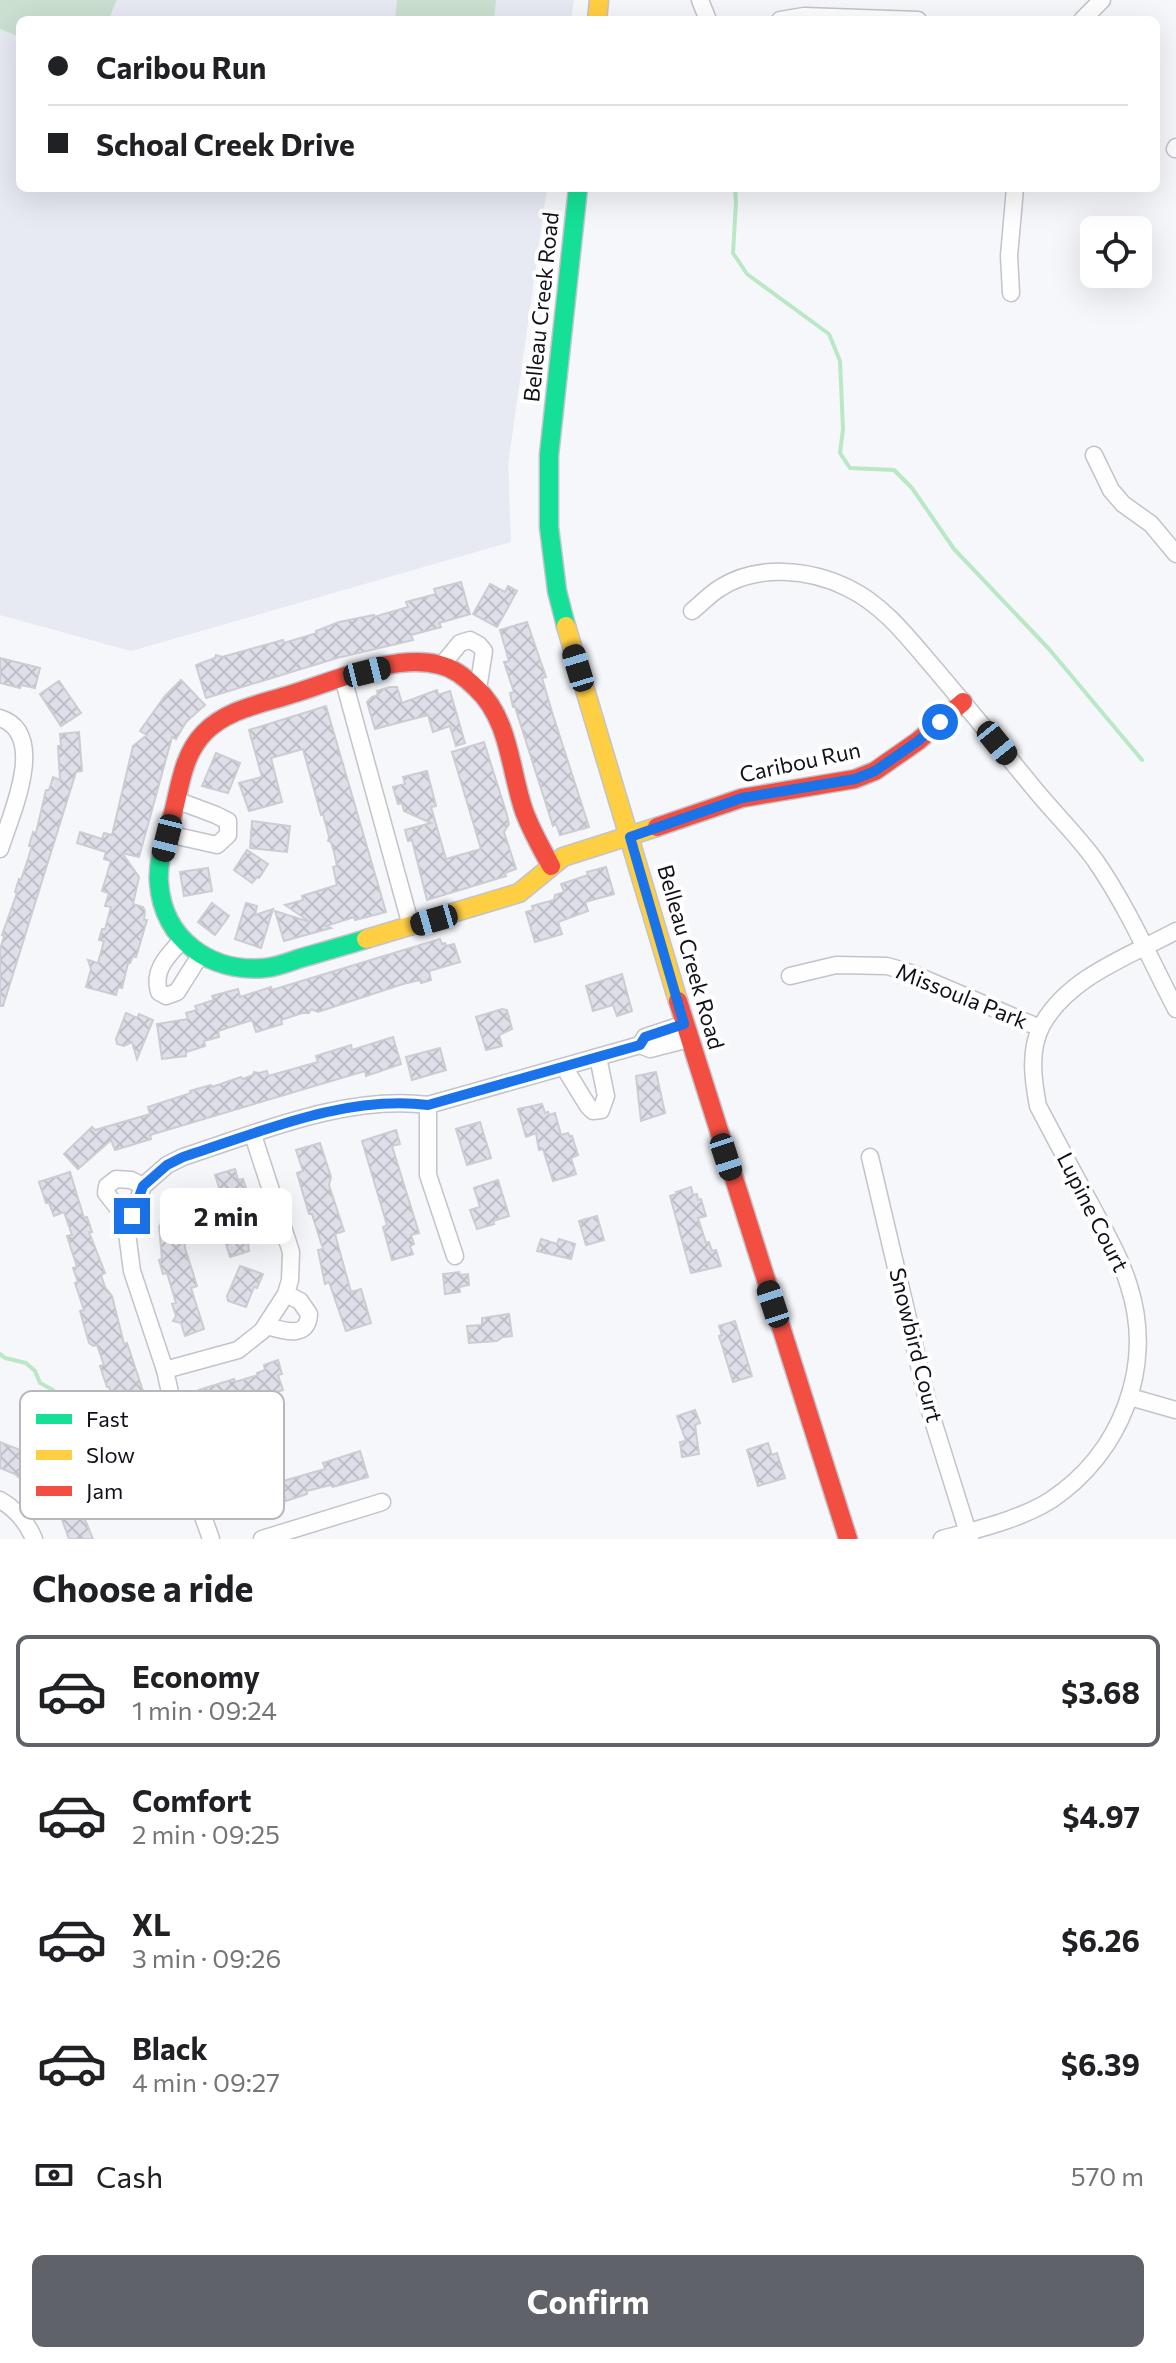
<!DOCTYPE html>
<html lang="en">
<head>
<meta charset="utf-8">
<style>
  body { margin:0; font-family:Commissioner,sans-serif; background:#f2f2f2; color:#202124; height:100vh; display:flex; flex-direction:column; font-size:30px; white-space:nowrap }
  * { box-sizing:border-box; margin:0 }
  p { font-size:26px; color:#757577 }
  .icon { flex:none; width:44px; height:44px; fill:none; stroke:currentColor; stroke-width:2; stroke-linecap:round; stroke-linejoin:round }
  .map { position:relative; height:1539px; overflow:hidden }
  .details { display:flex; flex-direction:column; background:#fff; flex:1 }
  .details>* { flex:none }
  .banner { position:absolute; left:16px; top:16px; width:1144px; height:176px; border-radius:12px; box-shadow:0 8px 32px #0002; display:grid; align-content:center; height:176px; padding:0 32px; background:#fff }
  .tools { position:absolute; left:1080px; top:216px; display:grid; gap:16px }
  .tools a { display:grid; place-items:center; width:72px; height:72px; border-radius:12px; background:#fff; box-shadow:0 8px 32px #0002; font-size:40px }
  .end { position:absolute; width:36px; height:36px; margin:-18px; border:10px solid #1a73e8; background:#fff; box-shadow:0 0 0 4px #fff }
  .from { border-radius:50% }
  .bubble { position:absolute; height:56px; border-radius:12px; background:#fff; box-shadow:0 8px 32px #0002; font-size:26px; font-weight:700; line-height:56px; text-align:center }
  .car { position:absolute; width:24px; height:48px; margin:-24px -12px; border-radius:10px; box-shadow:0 0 6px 2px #0007; background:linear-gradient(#222 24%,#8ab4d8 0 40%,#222 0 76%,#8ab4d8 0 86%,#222 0) }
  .banner b { display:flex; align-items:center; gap:28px; height:76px; font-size:30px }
  .banner b+b { border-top:2px solid #e0e0e0 }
  .banner i { width:20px; height:20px; background:#202124 }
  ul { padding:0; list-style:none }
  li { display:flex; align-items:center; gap:24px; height:112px; margin:0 16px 12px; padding:0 16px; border:4px solid transparent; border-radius:12px }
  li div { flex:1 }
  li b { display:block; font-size:30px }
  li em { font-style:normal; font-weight:700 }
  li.active { border-color:#606269 }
  li>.icon { width:72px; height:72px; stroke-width:1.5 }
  h2 { padding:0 32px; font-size:36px; line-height:96px }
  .pay { display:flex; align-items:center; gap:20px; height:88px; padding:0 32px; font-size:30px }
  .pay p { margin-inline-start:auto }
  .primary-button { display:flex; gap:16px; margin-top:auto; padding:16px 32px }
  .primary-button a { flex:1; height:92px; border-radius:12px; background:#606269; color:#fff; font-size:32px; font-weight:700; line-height:92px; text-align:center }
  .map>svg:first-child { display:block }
  .built { fill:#e7e9f3 }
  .garden { fill:#cbe0d1 }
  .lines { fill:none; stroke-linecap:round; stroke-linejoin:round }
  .stream { stroke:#bae8c5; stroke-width:4 }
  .building { fill:url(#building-cross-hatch); stroke:#ccccd3; stroke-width:2 }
  .street-casing { stroke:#c2c3cb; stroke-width:19 }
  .fast-casing { stroke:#c2c3cb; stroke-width:21 }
  .slow-casing { stroke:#c2c3cb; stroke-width:21 }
  .jam-casing { stroke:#c2c3cb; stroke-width:21 }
  .street { stroke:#fefefe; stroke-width:16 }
  .fast { stroke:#16e098; stroke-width:18 }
  .slow { stroke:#ffcf43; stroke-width:18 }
  .jam { stroke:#f24e42; stroke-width:18 }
  .route { stroke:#1a73e8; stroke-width:10 }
  .labels { text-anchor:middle; stroke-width:8; stroke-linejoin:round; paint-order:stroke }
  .street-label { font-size:22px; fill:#10111a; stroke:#fff }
  .key { fill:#fff; stroke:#b7b8ba; stroke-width:2 }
  .key-label { font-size:22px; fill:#10111a }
</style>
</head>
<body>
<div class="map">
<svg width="1176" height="1539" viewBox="0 0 1176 1539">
  <defs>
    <pattern id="building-cross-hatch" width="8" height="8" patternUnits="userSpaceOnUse" patternTransform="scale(2)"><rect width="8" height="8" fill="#dedfe8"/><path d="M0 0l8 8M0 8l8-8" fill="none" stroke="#bdbec6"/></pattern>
  </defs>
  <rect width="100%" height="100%" fill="#f6f7fb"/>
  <!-- built -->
  <polygon class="built" points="0,0 574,0 571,20 20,20 20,188 547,188 508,465 511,542 131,651 0,615"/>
  <!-- garden -->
  <g class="garden">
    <polygon points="0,0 117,0 108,20 20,20 20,37 0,29"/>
    <polygon points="397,0 496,0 494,20 395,20"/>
  </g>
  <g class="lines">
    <!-- stream -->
    <g class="stream">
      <polyline points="735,188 736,202 733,253 747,274 829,334 840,361 843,429 840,453 850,468 894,470 912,488 954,549 1049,649 1142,760"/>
      <polyline points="0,1354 5,1358 26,1363 35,1371 40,1383 53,1390 57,1398 57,1405 49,1416 50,1437 82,1469 88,1478 123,1498 147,1505"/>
    </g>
  </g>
  <!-- building -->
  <g class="building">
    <polygon points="461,582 470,614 439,623 441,627 411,635 413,640 337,658 206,698 196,665 215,658 216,655 222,657 283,640 284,643 317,633 316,631 339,622 374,615 374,617 408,607 406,602 436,594 434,589"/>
    <polygon points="490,584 505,592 508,586 517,591 497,627 473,614"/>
    <polygon points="527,622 546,677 542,678 552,712 589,827 560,835 556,824 553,826 515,707 513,707 510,693 514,692 504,662 509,661 500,630"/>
    <polygon points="0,658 40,668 35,688 21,685 20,688 0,683"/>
    <polygon points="181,680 205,705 186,722 176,739 172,737 139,857 122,853 139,877 133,904 143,907 145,911 144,920 147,920 136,957 133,956 130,963 128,963 122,988 118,987 116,995 86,987 91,969 88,960 98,963 104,941 99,940 102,929 105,929 111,907 105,906 109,893 102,891 111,861 104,859 106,852 77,843 80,832 102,839 104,833 112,835 133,746 147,735 140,731 165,696"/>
    <polygon points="59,681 81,713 61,726 40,694"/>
    <polygon points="390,687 397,687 402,703 437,690 438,695 450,691 465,743 456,746 450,726 433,732 428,715 375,729 367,702 372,697 378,695 377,691"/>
    <polygon points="326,706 386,912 355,920 354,917 326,926 331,928 284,941 275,911 310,922 285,905 303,900 302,896 337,885 333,867 337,866 334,852 331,842 328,841 329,837 327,829 323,814 321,815 303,749 271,758 282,802 249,811 239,783 262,777 249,730"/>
    <polygon points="79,732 82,771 76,772 3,1006 0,1006 0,950 4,936 2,935 17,893 15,892 19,879 21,880 27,862 32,846 29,846 33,832 36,833 46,790 49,790 53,777 60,780 58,746 61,746 60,734"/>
    <polygon points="484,742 507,815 509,824 504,832 516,869 505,873 506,876 427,900 412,840 408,841 405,830 431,823 404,811 402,803 398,804 393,787 405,784 403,777 427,771 436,806 431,807 446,859 481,849 452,752"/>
    <polygon points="216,753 240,763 228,793 202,786"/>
    <polygon points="252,821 290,826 287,852 250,848"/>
    <polygon points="247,850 268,864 259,878 257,877 252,883 234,870"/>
    <polygon points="606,867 614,894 585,902 588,911 558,922 562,934 535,942 526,912 533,910 532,906 554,900 555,895 564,892 561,884 588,875 587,872"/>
    <polygon points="208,868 212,891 184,896 180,872"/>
    <polygon points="212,903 229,916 215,935 198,922"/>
    <polygon points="246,903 257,906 255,915 273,909 261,948 235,939"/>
    <polygon points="440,939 442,944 445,943 446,946 454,944 460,962 429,971 431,980 421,983 420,980 403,984 318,1012 311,1009 309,1013 302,1013 281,1020 282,1024 256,1032 252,1020 218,1031 219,1037 204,1041 205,1046 186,1052 186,1056 162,1059 157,1024 188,1019 186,1013 197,1010 195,1006 214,1000 212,996 238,989 240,997 271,987 272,990"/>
    <polygon points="622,974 632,1011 617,1016 613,1005 593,1011 586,986"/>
    <polygon points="502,1009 507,1010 512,1029 499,1035 502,1046 486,1050 476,1017"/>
    <polygon points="126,1013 137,1018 139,1014 153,1020 137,1059 132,1042 124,1046 117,1044 116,1039"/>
    <polygon points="393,1037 401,1064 366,1076 365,1071 177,1127 150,1135 151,1139 115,1150 111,1140 78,1169 64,1154 92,1127 95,1130 150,1114 148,1107 191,1093 190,1091 211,1085 212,1087 241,1077 243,1079 253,1075 254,1072 259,1073 267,1071 268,1076 318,1062 316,1056 351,1045 352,1050"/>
    <polygon points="440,1048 446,1070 412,1080 406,1057"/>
    <polygon points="656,1072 665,1113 641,1121 636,1076"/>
    <polygon points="542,1104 545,1113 548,1112 549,1115 555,1113 561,1135 568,1133 570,1137 572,1136 578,1155 571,1158 576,1174 553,1181 543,1149 539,1150 536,1133 526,1137 518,1109"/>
    <polygon points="480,1122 491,1158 467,1165 456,1129"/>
    <polygon points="396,1130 400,1144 392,1146 419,1233 411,1235 414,1244 410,1246 413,1254 392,1260 383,1227 387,1225 362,1141"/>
    <polygon points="320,1143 331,1177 329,1185 344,1231 335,1234 351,1292 361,1289 371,1323 346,1331 329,1282 325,1284 318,1250 323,1249 312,1214 309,1214 297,1173 303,1171 296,1150"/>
    <polygon points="235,1169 238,1180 243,1179 246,1188 243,1189 256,1229 248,1231 252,1242 248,1243 249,1251 230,1257 220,1225 230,1221 215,1175"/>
    <polygon points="70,1172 84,1218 87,1217 92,1232 89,1232 105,1273 101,1275 105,1287 112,1296 124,1344 127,1343 147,1403 139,1405 159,1463 128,1473 117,1438 131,1432 124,1410 117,1412 109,1387 107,1387 100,1366 104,1365 97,1345 93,1346 89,1343 80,1311 84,1310 75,1283 78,1282 73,1268 77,1267 67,1236 72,1235 64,1212 54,1216 49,1203 46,1203 39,1182"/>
    <polygon points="498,1180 509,1216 493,1221 494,1224 477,1229 470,1210 480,1207 474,1188"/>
    <polygon points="691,1187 693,1195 697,1194 698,1200 701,1199 706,1216 698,1218 706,1243 709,1242 712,1251 716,1250 721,1266 691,1273 670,1196 677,1194 676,1192"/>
    <polygon points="183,1211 185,1248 197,1286 191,1288 204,1329 185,1336 181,1323 173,1321 176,1316 172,1304 176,1303 167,1273 163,1274 159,1260 162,1259 159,1227 163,1219 162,1212"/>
    <polygon points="597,1216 604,1240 586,1245 579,1221"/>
    <polygon points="541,1239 557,1244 559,1239 575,1244 571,1259 537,1251"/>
    <polygon points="240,1266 263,1274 257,1288 254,1287 246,1307 228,1301 227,1296"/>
    <polygon points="459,1272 460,1275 468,1274 469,1285 459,1287 460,1292 445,1294 443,1274"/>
    <polygon points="509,1314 512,1336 503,1337 497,1341 469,1343 467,1326 482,1325 482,1318"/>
    <polygon points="735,1321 752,1376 733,1382 719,1336 722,1335 719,1326"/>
    <polygon points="278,1360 282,1374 278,1375 283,1390 242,1402 245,1409 223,1416 222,1412 209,1417 199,1390 234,1379 235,1382 258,1375 257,1373 265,1370 264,1365"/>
    <polygon points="695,1410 700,1423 695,1425 699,1454 682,1457 680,1442 686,1441 677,1416"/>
    <polygon points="0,1442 30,1454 74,1493 93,1539 69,1539 57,1506 36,1487 33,1490 15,1474 0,1468"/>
    <polygon points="768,1443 772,1455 777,1453 785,1478 758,1486 747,1450"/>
    <polygon points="360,1451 368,1477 333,1487 330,1485 307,1491 307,1494 286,1501 280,1482 325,1469 323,1463"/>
  </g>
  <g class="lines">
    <!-- street casing -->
    <g class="street-casing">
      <g id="street">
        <polyline points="700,0 708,20"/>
        <polyline points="780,20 804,16 918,20"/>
        <polyline points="1082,20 1102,0"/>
        <polyline points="1175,149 1176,147"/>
        <polyline points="1011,293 1009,256 1015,188"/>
        <polyline points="1094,455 1111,490 1123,504 1151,524 1176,554"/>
        <path d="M692 611C701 604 710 594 720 588 757 564 810 569 848 588 885 606 909 639 935 669 968 708 1000 747 1032 786 1052 811 1076 834 1095 860 1127 906 1150 959 1176 1009"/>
        <polyline points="442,665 460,643 470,640 479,645 484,651 478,689"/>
        <polyline points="343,678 411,926"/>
        <path d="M0 718C49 734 10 817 0 849"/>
        <polyline points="168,834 217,845 228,835 228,821 216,815 176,800"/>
        <path d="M183 939C169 955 152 969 159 992L166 996 177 992 201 954"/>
        <polyline points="790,976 836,965 887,966 911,973 1040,1028"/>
        <polyline points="640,1045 645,1037 684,1024"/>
        <polyline points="564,1067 588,1106 593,1111 601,1110 606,1096 598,1057"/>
        <polyline points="428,1105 428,1175 455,1256"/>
        <polyline points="870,1157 929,1408 970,1539"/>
        <polyline points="132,1216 117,1207 106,1193 107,1186 116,1179 131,1180 143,1186"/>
        <path d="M267 1326C284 1331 308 1339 309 1314L300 1301 286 1294"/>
        <polyline points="165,1370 238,1350 262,1331 286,1294 290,1280 291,1252 253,1135"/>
        <polyline points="1130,1397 1176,1410"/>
        <path d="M0 1500C16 1509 27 1522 34 1539"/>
        <path d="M211 1539 188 1474 165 1370 132 1271 127 1233 143 1186 167 1165 183 1157C260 1132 346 1095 428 1105L640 1045 650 1049 689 1039"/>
        <polyline points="262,1539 382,1502"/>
        <path d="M942 1539C978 1529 1019 1520 1051 1500 1121 1453 1155 1367 1129 1286 1120 1256 1104 1230 1090 1203 1072 1171 1055 1138 1038 1106 1033 1080 1029 1051 1041 1027 1067 977 1130 956 1176 931"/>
      </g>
    </g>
    <!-- fast casing -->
    <g class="fast-casing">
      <g id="fast">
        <polyline points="566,626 557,591 549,527 549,455 578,188"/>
        <path d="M172 817C166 839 157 861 159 883 163 940 211 973 265 968 277 967 289 962 301 958 322 952 344 946 366 939"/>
      </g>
    </g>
    <!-- slow casing -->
    <g class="slow-casing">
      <g id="slow">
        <polyline points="597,20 599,0"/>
        <polyline points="566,626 678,1001"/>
        <polyline points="366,939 519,893 563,857 657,827"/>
      </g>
    </g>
    <!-- jam casing -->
    <g class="jam-casing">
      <g id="jam">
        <path d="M172 817C180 788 182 756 204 733 227 709 262 704 292 694 335 681 395 653 440 665 453 668 467 679 476 688 510 719 510 771 524 811 531 830 541 848 551 866"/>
        <polyline points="657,827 742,798 855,779 875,771 918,741 963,702"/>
        <polyline points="678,1001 848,1539"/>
      </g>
    </g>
    <!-- street -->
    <use href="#street" class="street"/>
    <!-- fast -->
    <use href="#fast" class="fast"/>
    <!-- slow -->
    <use href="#slow" class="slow"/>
    <!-- jam -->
    <use href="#jam" class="jam"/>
  </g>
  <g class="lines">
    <!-- route -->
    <path class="route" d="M132 1216 143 1186 167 1165 183 1157C261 1132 344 1095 428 1105L640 1045 645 1037 684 1024 630 837 742 798 855 779 875 771 918 741 940 722"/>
  </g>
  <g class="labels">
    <!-- street labels -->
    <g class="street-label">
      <text transform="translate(541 307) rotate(-84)" y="8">Belleau Creek Road</text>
      <text transform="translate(800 762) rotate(-12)" y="8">Caribou Run</text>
      <text transform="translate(691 957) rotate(74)" y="8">Belleau Creek Road</text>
      <text transform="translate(962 996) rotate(22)" y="8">Missoula Park</text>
      <text transform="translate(1093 1212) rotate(63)" y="8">Lupine Court</text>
      <text transform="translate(916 1345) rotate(76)" y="8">Snowbird Court</text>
    </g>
  </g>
  <!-- legend -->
  <rect x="20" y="1391" width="264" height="128" rx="12" class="key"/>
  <rect x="36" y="1414" width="36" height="10" fill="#16e098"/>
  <rect x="36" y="1450" width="36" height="10" fill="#ffcf43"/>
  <rect x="36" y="1486" width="36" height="10" fill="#f24e42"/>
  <g class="key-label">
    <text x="86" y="1427">Fast</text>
    <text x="86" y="1463">Slow</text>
    <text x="86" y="1499">Jam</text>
  </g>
</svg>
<div class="tools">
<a><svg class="icon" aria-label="locate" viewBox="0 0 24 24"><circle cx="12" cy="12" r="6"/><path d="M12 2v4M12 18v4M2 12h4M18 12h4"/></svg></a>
</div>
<i class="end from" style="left:940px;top:722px"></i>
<i class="end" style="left:132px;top:1216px"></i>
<div class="bubble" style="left:160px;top:1188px;width:132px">2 min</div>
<i class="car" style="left:578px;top:668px;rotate:343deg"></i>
<i class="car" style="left:367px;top:672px;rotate:76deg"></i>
<i class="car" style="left:997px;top:743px;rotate:141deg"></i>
<i class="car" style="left:167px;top:838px;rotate:194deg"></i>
<i class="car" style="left:434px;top:920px;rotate:254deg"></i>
<i class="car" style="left:726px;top:1157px;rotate:162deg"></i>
<i class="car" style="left:773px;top:1304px;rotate:342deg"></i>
<div class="banner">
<b><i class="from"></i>Caribou Run</b>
<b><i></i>Schoal Creek Drive</b>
</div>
</div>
<section class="details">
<h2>Choose a ride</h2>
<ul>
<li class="active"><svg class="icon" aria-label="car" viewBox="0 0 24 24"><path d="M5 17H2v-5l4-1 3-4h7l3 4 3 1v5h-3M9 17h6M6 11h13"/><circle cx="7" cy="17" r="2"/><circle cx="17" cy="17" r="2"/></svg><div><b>Economy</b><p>1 min · 09:24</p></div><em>$3.68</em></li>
<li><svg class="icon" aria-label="car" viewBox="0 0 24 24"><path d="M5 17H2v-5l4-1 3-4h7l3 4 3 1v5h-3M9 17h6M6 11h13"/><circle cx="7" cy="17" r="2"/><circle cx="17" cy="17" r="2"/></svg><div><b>Comfort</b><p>2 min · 09:25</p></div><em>$4.97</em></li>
<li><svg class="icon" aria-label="car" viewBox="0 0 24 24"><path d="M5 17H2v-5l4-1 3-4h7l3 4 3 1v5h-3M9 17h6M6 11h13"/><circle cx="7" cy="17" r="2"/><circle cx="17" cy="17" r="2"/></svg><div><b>XL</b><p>3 min · 09:26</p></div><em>$6.26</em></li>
<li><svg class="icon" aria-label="car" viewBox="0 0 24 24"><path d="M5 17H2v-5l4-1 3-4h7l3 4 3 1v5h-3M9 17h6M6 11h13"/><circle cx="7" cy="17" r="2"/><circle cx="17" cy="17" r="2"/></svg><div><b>Black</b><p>4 min · 09:27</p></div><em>$6.39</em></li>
</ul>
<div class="pay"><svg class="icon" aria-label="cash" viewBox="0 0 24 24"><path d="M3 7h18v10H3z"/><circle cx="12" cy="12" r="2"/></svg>Cash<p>570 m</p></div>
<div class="primary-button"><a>Confirm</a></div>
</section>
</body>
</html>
